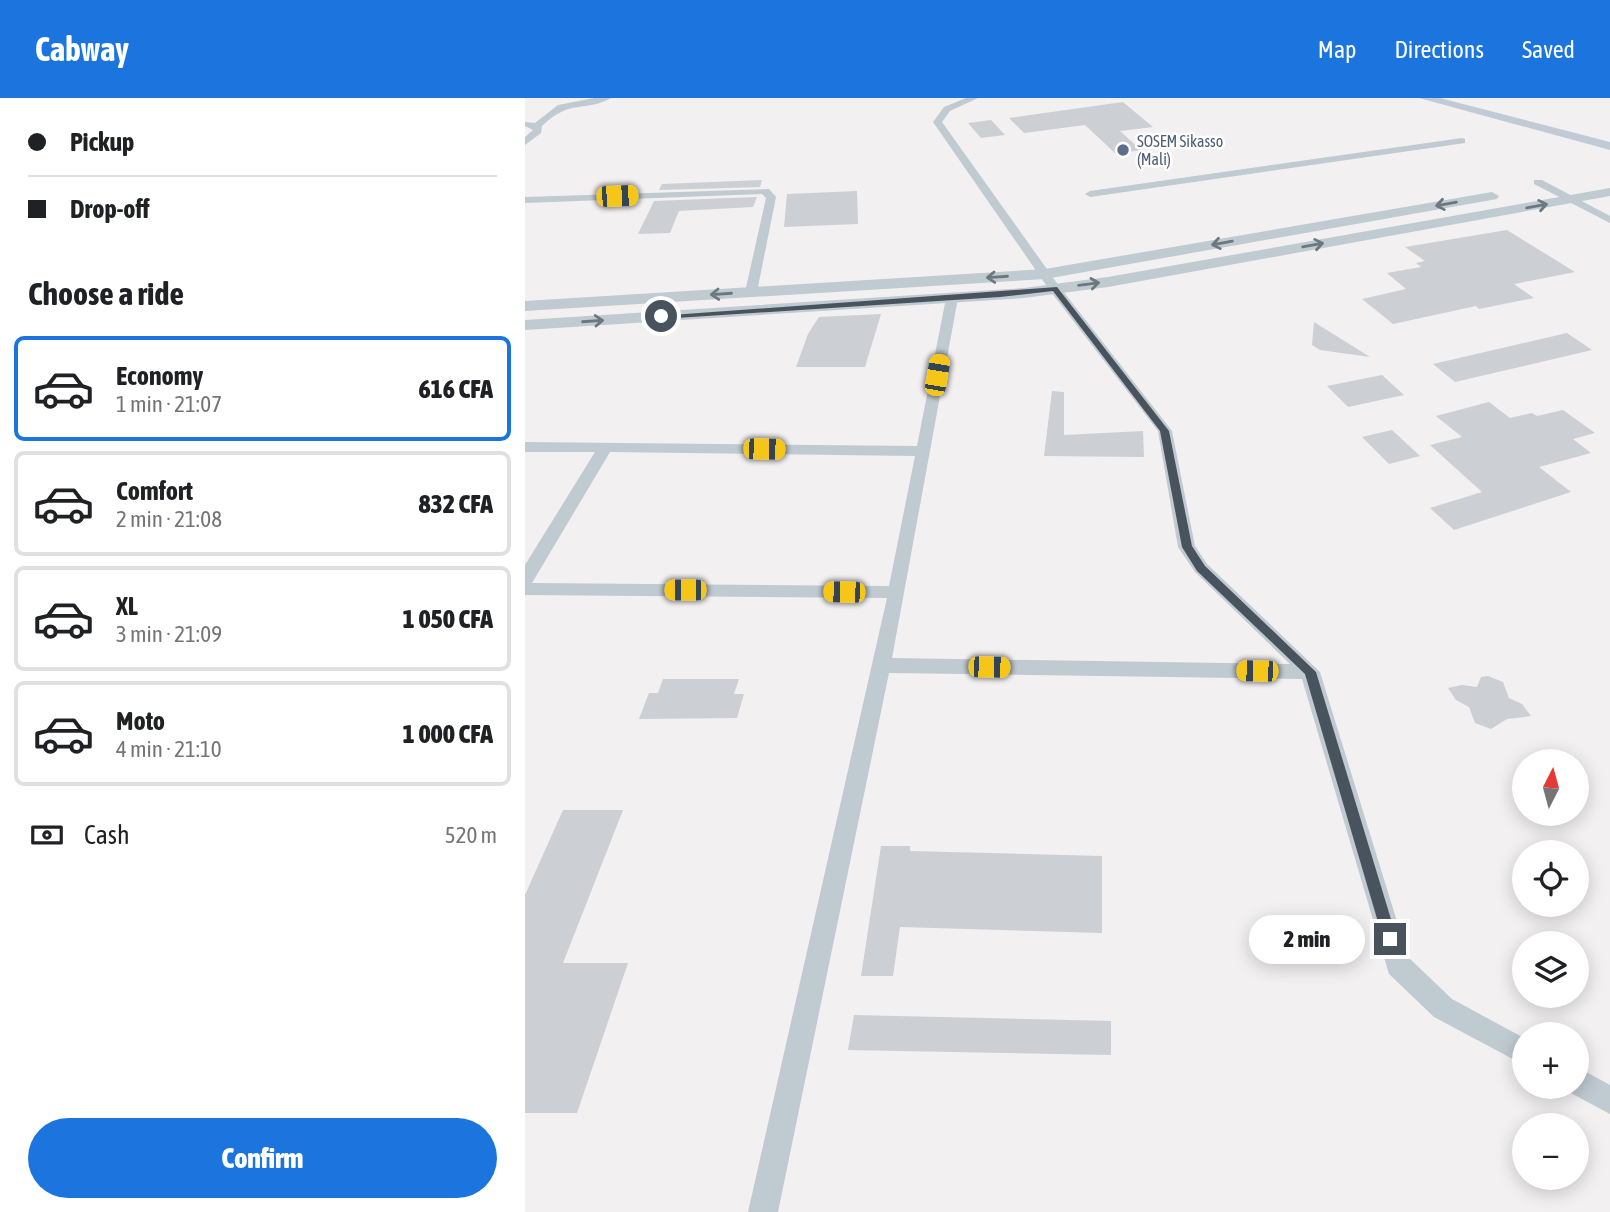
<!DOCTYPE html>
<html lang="en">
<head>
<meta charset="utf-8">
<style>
  body { margin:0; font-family:"Asap Condensed",sans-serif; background:#f6f6f6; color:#202124; height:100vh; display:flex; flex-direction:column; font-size:26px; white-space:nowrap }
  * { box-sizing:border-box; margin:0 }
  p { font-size:23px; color:#757577 }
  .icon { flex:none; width:38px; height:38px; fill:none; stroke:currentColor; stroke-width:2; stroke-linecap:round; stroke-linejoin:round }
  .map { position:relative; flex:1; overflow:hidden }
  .drawer { display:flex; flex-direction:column; background:#fff; width:525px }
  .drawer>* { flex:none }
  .hud { display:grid; align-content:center; height:154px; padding:0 28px; background:#fff }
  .needle { width:46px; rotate:6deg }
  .controls { position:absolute; left:987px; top:651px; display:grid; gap:14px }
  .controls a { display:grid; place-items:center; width:77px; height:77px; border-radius:50%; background:#fff; box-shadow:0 4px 18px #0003; font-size:35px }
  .end { position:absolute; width:32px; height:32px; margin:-16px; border:9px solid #48535d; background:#fff; box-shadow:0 0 0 4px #fff }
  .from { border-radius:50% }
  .bubble { position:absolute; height:49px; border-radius:24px; background:#fff; box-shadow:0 4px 18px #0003; font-size:23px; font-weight:800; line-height:49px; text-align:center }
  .car { position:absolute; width:21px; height:42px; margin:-21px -10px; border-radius:9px; box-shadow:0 0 5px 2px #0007; background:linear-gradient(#f5c518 24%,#345 0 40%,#f5c518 0 76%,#345 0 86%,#f5c518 0) }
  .hud b { display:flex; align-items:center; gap:24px; height:66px; font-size:26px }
  .hud b+b { border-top:2px solid #e0e0e0 }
  .hud i { width:18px; height:18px; background:#202124 }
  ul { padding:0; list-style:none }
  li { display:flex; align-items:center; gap:21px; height:105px; margin:0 14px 10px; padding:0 14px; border:4px solid #e0e0e0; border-radius:10px }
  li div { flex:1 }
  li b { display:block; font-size:26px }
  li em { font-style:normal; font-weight:800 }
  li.active { border-color:#1c75df }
  li>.icon { width:63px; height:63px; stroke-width:1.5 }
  h2 { padding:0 28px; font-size:32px; line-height:84px }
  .pay { display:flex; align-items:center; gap:18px; height:77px; padding:0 28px; font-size:26px }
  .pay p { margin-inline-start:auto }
  .action { display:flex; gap:14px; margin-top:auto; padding:14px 28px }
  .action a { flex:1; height:80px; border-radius:42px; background:#1c75df; color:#fff; font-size:28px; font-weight:800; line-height:80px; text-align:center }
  header { display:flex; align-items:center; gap:42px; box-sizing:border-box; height:98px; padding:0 35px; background:#1c75df; color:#fff }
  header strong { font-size:33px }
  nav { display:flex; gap:38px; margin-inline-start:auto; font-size:24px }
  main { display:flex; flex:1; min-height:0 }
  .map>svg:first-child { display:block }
  .building { fill:#cccfd4 }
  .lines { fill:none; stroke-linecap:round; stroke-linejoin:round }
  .minor { fill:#c0cad1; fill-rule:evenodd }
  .tertiary { fill:#c0cad1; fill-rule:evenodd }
  .secondary { fill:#c1cbd6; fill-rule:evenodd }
  .oneway { stroke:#6c7780 }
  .route { fill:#48535d }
  .service-dot { fill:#5c6f8a; stroke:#fff; stroke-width:2.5 }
  .labels { text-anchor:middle; stroke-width:5; stroke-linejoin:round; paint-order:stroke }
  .far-service-label { font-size:16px; fill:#4e5e75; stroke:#fff; text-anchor:start }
</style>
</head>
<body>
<header>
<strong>Cabway</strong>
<nav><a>Map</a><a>Directions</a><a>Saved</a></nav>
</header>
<main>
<section class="drawer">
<div class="hud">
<b><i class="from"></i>Pickup</b>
<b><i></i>Drop-off</b>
</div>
<h2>Choose a ride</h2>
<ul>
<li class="active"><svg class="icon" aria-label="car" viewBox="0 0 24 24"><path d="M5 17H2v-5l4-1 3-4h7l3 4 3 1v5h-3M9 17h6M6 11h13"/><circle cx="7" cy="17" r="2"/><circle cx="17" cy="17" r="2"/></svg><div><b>Economy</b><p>1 min · 21:07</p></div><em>616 CFA</em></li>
<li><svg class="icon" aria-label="car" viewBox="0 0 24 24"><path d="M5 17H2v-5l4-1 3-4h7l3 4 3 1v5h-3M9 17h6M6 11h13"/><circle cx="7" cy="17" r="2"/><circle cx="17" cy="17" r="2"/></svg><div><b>Comfort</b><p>2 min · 21:08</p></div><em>832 CFA</em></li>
<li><svg class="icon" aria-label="car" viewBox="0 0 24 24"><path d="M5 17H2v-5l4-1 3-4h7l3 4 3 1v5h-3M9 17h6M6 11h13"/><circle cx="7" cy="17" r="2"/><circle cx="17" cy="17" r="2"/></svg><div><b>XL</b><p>3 min · 21:09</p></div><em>1 050 CFA</em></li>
<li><svg class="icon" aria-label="car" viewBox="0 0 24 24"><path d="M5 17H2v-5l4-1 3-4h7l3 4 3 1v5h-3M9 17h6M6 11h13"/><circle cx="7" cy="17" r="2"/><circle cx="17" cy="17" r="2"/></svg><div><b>Moto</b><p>4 min · 21:10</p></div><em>1 000 CFA</em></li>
</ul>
<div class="pay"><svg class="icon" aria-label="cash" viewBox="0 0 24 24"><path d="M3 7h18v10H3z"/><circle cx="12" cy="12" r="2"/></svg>Cash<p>520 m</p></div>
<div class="action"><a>Confirm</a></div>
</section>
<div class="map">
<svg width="1085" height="1114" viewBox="0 0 1085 1114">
  <rect width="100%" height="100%" fill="#f2f0f0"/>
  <!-- building -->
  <g class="building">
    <polygon points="598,4 628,29 595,33 616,52 591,56 560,27 499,35 484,20"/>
    <polygon points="466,22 480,37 456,40 443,25"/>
    <polygon points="237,82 235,89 134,92 137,86"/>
    <polygon points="332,93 333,126 259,129 262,96"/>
    <polygon points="232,99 228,109 154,113 145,135 113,136 129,103"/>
    <polygon points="982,132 1050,174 989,186 1009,200 954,211 951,208 868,226 837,201 881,191 862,175 896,169 891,165 900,163 880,149"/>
    <polygon points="356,216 340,269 271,269 283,236 294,219"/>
    <polygon points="789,224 845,259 795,252 787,247"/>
    <polygon points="1042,235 1067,252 930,284 908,266"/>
    <polygon points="857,277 879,297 823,309 802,288"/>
    <polygon points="527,293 539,294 539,337 618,333 619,359 519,358"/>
    <polygon points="964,304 985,320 1007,315 1012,318 1038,312 1070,335 1048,341 1066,355 1014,369 1046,394 929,432 905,410 957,394 905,347 937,339 911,318"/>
    <polygon points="867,332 895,358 864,366 837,339"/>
    <polygon points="963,578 978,584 984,600 997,606 1006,618 982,621 966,631 950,625 944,609 931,602 923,590 937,587 952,589 956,579"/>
    <polygon points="138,581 214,581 209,596 219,596 212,620 114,621 124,595 133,595"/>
    <polygon points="38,712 98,712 38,865 103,865 52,1015 0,1015 0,797"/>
    <polygon points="356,748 385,748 385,753 577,758 577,835 375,829 368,878 336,878"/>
    <polygon points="329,917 586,923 586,957 323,952"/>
  </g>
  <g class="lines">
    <!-- minor -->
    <g class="minor">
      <path d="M69 0H86C59 15 46 0 17 28L16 35 0 47V39L8 32 0 28V24L10 25 33 7Z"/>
      <path d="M441 0H453L425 13 417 24 534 188 647 333 670 448 682 466 795 574 883 859 927 901 999 940V967L909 919 864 876 777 581 364 575 253 1114H223L362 500 0 497V467L70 354H0V344L392 348 421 200 427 196 431 197 433 200 367 560 765 566 670 474 653 449 633 333 526 194 408 24 419 9ZM85 354 390 358 364 488 7 485Z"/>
      <polygon points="937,40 940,41 940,45 565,99 560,96 565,93"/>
      <polygon points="1009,82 1017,82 1085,118 1085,125 1009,86"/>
      <polygon points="244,91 251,99 232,194 226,198 220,194 241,100 237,96 0,105 0,99"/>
      <polygon points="1052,969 1085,987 1085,1016 1042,993 1041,989 1052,989"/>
    </g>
    <!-- tertiary -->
    <g class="tertiary">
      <polygon points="1085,90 1085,98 583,189 499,200 0,232 0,222 499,190 583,179"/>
      <polygon points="967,94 974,98 972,101 520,181 0,213 0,203 520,171"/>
    </g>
    <!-- secondary -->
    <polygon class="secondary" points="894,0 915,0 1085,44 1085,52"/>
  </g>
  <!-- one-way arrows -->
  <defs><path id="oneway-shaft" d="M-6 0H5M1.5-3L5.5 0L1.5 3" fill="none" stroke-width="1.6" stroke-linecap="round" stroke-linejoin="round" transform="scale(1.75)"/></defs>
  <g class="oneway">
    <use href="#oneway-shaft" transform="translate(921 106) rotate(170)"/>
    <use href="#oneway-shaft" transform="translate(1012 108) rotate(-10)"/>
    <use href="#oneway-shaft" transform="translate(697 145) rotate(170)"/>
    <use href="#oneway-shaft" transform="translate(788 147) rotate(-10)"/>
    <use href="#oneway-shaft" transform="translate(472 179) rotate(176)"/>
    <use href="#oneway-shaft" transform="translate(564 186) rotate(-7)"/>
    <use href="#oneway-shaft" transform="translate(196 196) rotate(176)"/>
    <use href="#oneway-shaft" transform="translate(68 223) rotate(-4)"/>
  </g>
  <!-- route -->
  <polygon class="route" points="532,189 644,333 667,448 680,468 791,574 872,841 870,846 860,846 858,841 780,576 672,473 657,449 635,333 528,193 475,199 136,221 133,218"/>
  <!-- markers -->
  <circle class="service-dot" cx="598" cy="52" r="7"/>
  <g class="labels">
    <!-- far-service labels -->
    <g class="far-service-label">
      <text x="612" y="49">SOSEM Sikasso<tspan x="612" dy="18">(Mali)</tspan></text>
    </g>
  </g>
</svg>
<div class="controls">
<a><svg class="needle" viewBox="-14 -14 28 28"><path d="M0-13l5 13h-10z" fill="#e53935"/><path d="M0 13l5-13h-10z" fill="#757577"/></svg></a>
<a><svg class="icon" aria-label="locate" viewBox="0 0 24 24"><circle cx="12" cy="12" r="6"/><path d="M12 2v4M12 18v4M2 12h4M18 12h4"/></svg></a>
<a><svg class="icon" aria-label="layers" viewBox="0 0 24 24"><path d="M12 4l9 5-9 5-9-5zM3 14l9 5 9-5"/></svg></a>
<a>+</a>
<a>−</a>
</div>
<i class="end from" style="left:136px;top:218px"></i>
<i class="end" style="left:865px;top:841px"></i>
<div class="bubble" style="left:724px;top:817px;width:116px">2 min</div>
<i class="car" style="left:92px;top:98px;rotate:88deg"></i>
<i class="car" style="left:412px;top:277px;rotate:10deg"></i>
<i class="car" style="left:239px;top:351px;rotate:91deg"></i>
<i class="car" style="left:160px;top:492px;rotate:270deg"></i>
<i class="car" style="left:319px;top:494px;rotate:271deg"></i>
<i class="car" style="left:464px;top:569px;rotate:91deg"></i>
<i class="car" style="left:732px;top:573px;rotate:271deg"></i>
</div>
</main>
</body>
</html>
